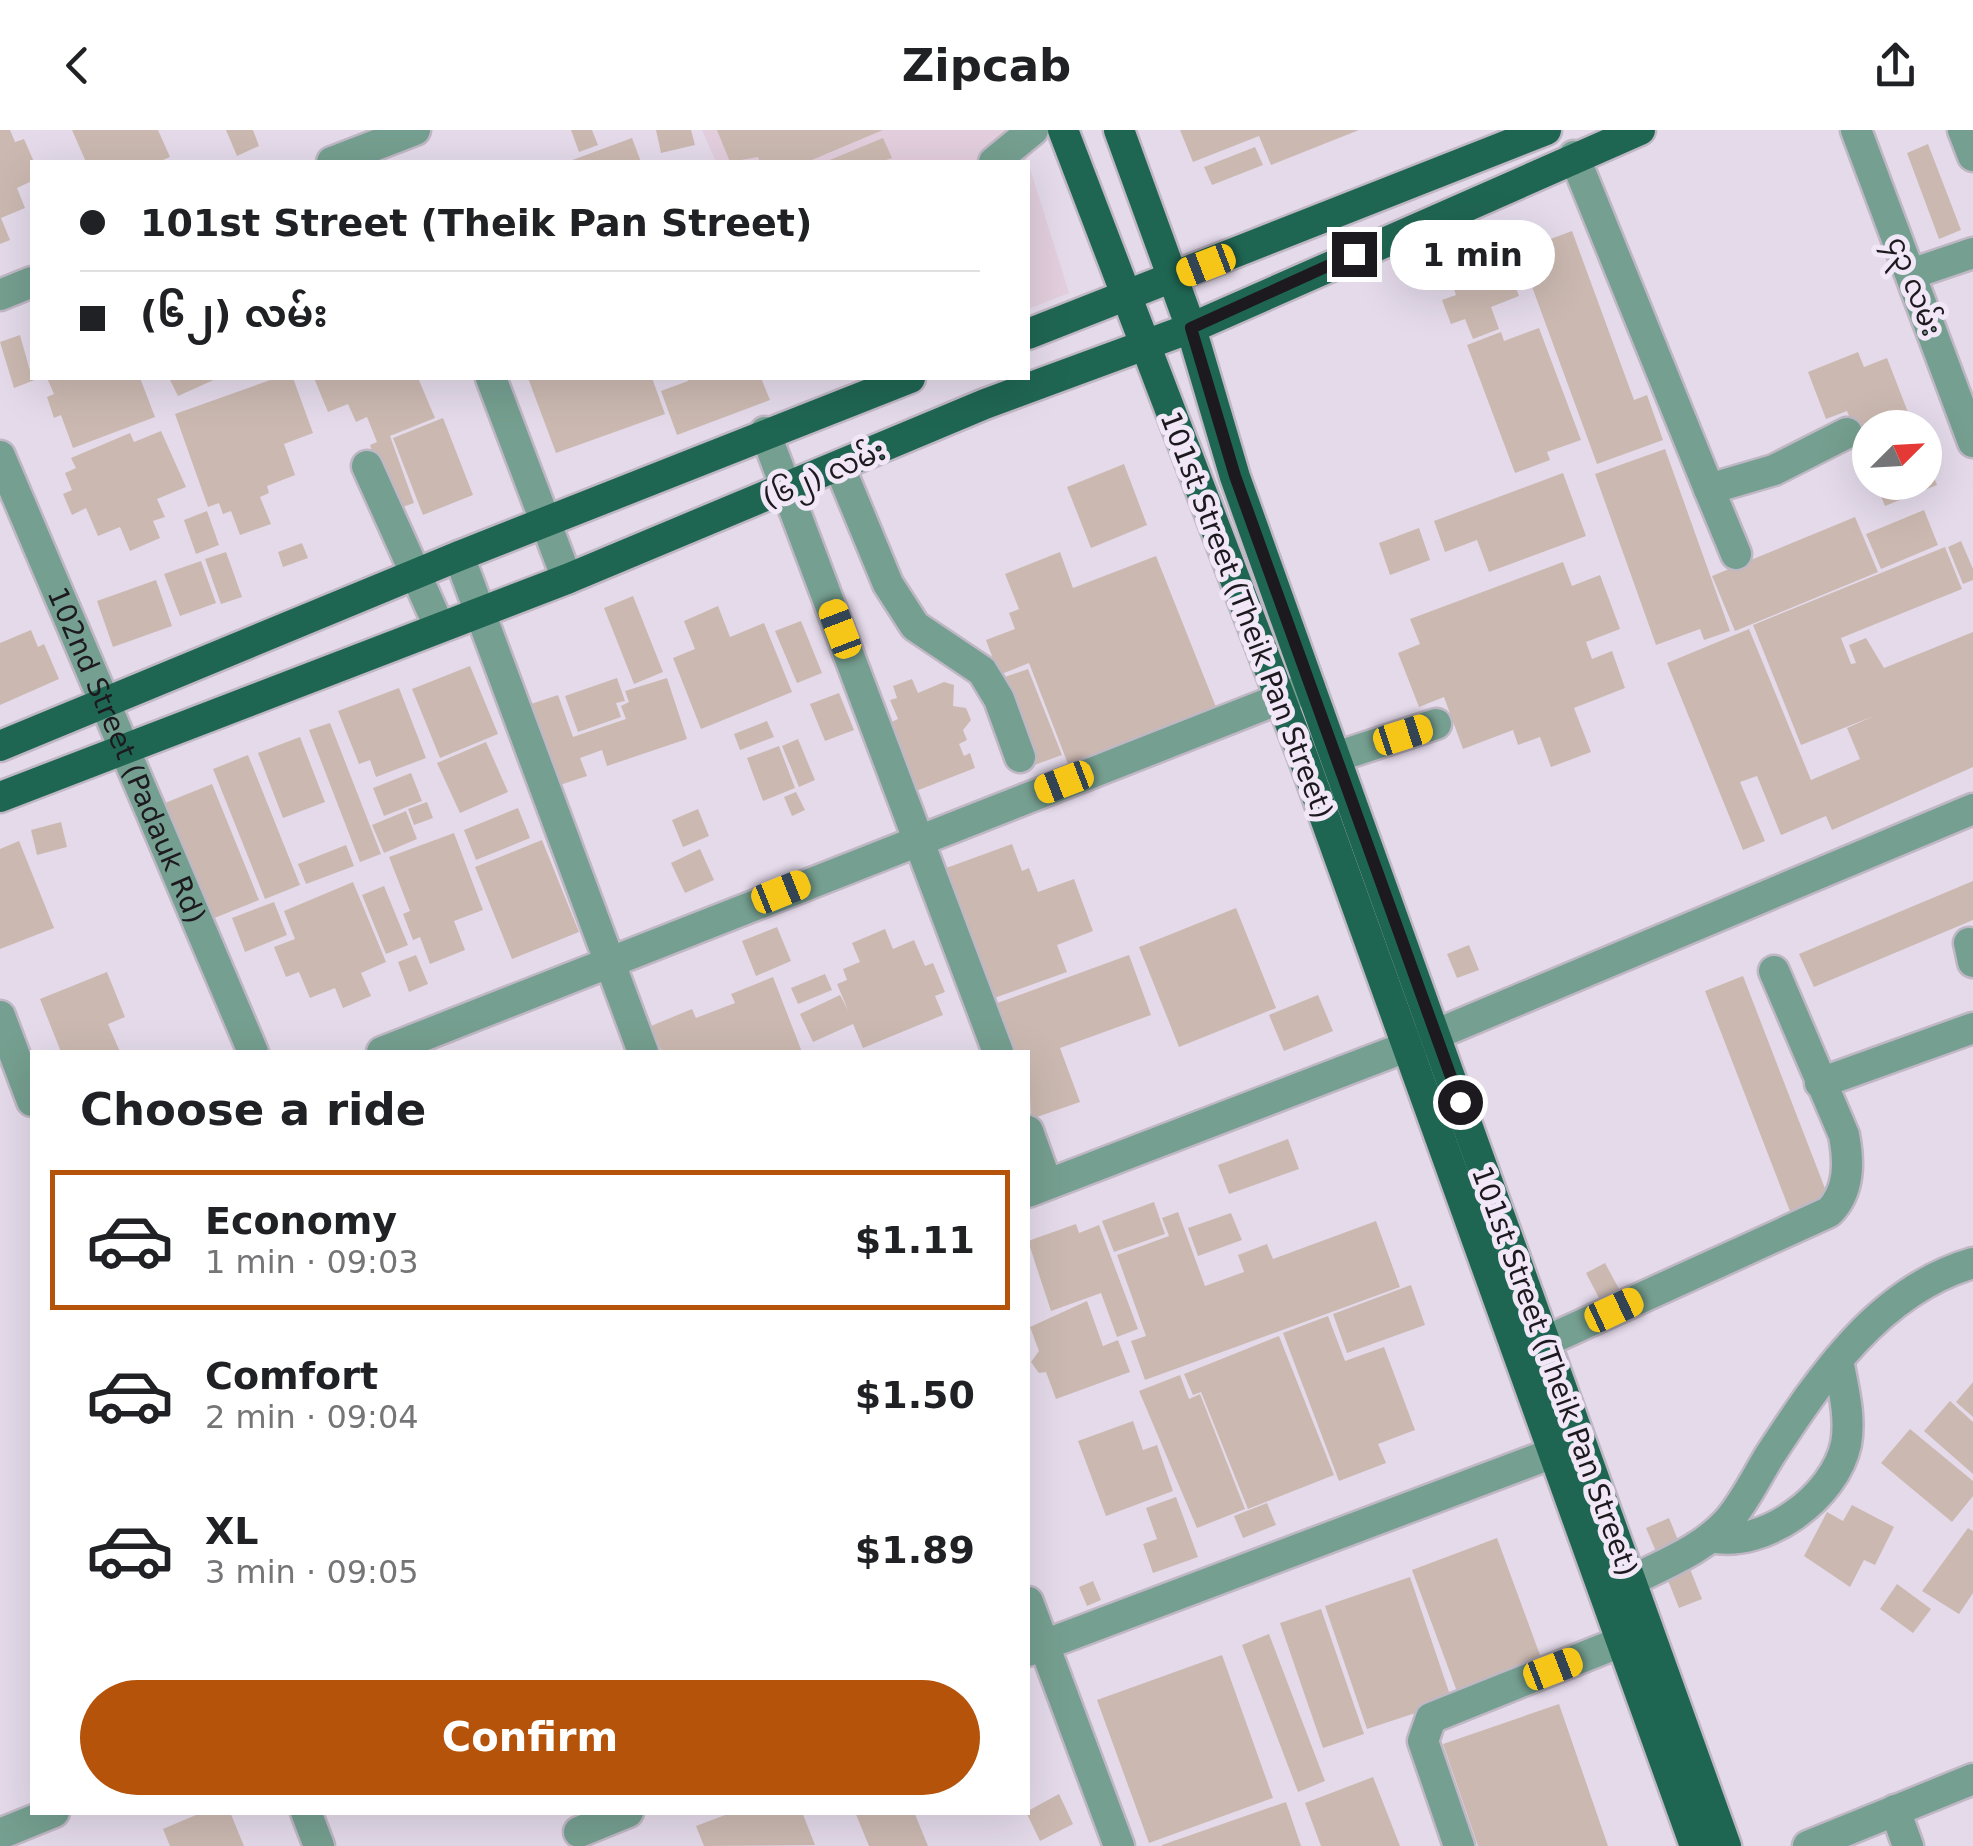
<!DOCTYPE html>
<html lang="en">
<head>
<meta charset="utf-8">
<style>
  body { margin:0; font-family:"DejaVu Sans","Noto Sans Myanmar",sans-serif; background:#f2f2f2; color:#202124; height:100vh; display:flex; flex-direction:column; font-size:38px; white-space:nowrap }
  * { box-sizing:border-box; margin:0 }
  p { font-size:32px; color:#757577 }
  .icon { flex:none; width:55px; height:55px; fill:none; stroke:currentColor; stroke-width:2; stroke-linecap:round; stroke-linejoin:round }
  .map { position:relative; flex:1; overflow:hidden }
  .panel { position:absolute; left:30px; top:920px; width:1000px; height:765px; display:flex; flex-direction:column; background:#fff; border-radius:0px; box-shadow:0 10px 40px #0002 }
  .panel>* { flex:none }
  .hud { position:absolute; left:30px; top:30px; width:1000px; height:220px; border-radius:0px; box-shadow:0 10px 40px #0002; display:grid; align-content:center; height:220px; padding:0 50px; background:#fff }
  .needle { width:65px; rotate:66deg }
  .controls { position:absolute; left:1852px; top:280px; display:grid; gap:20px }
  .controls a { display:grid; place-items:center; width:90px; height:90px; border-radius:50%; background:#fff; box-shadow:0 10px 40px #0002; font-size:50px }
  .end { position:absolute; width:45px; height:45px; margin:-22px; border:12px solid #1d1a1f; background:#fff; box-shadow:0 0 0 5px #fff }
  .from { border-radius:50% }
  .bubble { position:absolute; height:70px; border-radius:35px; background:#fff; box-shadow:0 10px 40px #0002; font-size:32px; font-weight:800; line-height:70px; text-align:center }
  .car { position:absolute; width:30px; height:60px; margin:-30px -15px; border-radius:12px; box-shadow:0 0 8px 2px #0007; background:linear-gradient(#f5c518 24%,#345 0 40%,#f5c518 0 76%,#345 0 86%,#f5c518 0) }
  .hud b { display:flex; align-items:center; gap:35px; height:95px; font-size:38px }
  .hud b+b { border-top:2px solid #e0e0e0 }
  .hud i { width:25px; height:25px; background:#202124 }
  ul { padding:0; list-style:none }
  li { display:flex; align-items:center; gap:30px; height:140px; margin:0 20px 15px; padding:0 30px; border:5px solid transparent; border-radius:0px }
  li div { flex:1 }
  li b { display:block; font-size:38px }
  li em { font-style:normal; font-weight:800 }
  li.active { border-color:#b45309 }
  li>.icon { width:90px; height:90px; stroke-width:1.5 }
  h2 { padding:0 50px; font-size:45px; line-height:120px }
  .button { display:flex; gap:20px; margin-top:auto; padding:20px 50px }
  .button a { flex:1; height:115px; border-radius:60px; background:#b45309; color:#fff; font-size:40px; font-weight:800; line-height:115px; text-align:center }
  header { display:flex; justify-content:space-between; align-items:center; height:130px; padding:0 50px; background:#fff; font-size:45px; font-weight:800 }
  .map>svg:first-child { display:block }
  .commercial { fill:#e2cedd }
  .building { fill:#cbb9b1 }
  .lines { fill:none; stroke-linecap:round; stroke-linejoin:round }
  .minor-casing { stroke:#c0b7c5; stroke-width:35 }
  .major-casing { stroke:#c0b7c5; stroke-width:35 }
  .minor { stroke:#759f90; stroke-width:30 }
  .major { stroke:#1f6652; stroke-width:30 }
  .route { stroke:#1d1a1f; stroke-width:12 }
  .labels { text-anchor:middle; stroke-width:10; stroke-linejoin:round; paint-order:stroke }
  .street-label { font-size:28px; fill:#1d1a1f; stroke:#f1e7f7 }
</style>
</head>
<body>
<header><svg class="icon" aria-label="back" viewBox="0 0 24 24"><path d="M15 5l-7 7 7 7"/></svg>Zipcab<svg class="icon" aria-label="share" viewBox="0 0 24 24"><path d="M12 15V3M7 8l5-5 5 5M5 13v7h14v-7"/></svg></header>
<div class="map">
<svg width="1973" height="1716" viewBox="0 0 1973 1716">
  <rect width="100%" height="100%" fill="#e4daea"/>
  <!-- commercial -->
  <polygon class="commercial" points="702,0 1018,0 1069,163 1028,179 1028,32 716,32"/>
  <!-- building -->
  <g class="building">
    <polygon points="0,0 10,0 15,12 24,9 34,32 32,51 17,58 25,78 1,88 10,110 0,114"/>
    <polygon points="72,0 158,0 170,27 158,32 86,32"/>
    <polygon points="226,0 253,0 259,16 237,26"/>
    <polygon points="571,0 592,0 598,15 579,22"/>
    <polygon points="656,0 691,0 695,15 661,23"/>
    <polygon points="717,0 883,0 807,32 760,32 758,27 730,32"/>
    <polygon points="1180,0 1359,0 1271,35 1259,6 1193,32"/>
    <polygon points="632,8 641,32 567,32"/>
    <polygon points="883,8 892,28 880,32 825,32"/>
    <polygon points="1928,14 1961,100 1939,109 1907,23"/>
    <polygon points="1255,17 1263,35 1212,55 1204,37"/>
    <polygon points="1572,101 1634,270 1647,265 1663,310 1597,334 1519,121"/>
    <polygon points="1505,128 1519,166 1491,177 1499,199 1473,209 1465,189 1451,194 1442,170 1456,165 1450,148"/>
    <polygon points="1539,198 1581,310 1547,322 1550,330 1515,343 1467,215 1501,202 1504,211"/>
    <polygon points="20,205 32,248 40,248 14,258 0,212"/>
    <polygon points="1858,222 1864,237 1887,228 1914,298 1870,298 1870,338 1847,281 1826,289 1808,242"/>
    <polygon points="47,248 140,248 155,287 73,318 61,285 54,288 47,267 54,264"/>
    <polygon points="169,248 218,248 178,266"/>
    <polygon points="276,248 293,248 313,303 284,314 295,345 267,356 269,363 260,367 271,394 240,405 231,381 223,384 219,373 208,377 175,284"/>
    <polygon points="314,248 418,248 435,288 390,306 414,373 394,380 370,315 377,312 367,287 356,292 348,274 328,282"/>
    <polygon points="528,248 652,248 665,284 556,323"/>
    <polygon points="687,248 761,248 770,270 677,305 661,261 688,251"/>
    <polygon points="443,288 473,365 423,385 393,308"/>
    <polygon points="161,301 186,357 157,369 165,387 153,391 160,408 130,421 120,397 98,406 86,378 72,385 63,364 72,360 65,343 76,338 71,328 130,303 134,312"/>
    <polygon points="1665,319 1730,501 1704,510 1700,499 1656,515 1595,344"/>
    <polygon points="1925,325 1937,355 1885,376 1875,352 1925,352"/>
    <polygon points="1124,334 1147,395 1091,418 1067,357"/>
    <polygon points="1563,343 1586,406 1489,442 1477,410 1445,422 1434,391"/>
    <polygon points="1924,380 1938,415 1881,439 1866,404"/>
    <polygon points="207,381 219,415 196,424 184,390"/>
    <polygon points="1855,387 1878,442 1735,501 1712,446"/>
    <polygon points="1419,398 1430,430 1390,445 1379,413"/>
    <polygon points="1961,411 1973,439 1973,450 1963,454 1948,417"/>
    <polygon points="302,413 308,428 283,437 278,422"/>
    <polygon points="1945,417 1962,459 1841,508 1851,534 1856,533 1849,515 1866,508 1884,538 1973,502 1973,637 1832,700 1826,686 1781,705 1757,646 1740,652 1765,711 1743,720 1667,533 1749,499 1811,650 1860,629 1847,598 1874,586 1801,615 1753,495"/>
    <polygon points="226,422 242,467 221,474 205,429"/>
    <polygon points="1060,422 1073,458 1156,426 1216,577 1068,634 1029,533 999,545 986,510 1015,499 1009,483 1019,479 1005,444"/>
    <polygon points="201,431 216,473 180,486 164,444"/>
    <polygon points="1563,432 1572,456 1600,445 1620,499 1586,512 1592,529 1612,521 1625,558 1574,578 1591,622 1551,637 1540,607 1518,615 1513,600 1463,619 1444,567 1419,577 1398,523 1420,514 1410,489"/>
    <polygon points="156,450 172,496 113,517 97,471"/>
    <polygon points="633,466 663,542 634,554 604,478"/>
    <polygon points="718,476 730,507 764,493 792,562 701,599 673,528 695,519 684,491"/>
    <polygon points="801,491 822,543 797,553 775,501"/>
    <polygon points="31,500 38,517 44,514 59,549 0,575 0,513"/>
    <polygon points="470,536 498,604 440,628 412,559"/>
    <polygon points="1028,539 1062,625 1029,637 1002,548"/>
    <polygon points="617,548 625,571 616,573 621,587 578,602 565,566"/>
    <polygon points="667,548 687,609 607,636 602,620 580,628 587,646 551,658 522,577 558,565 573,607 626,589 621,576 629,572 625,561"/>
    <polygon points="912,549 918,563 944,552 954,555 953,576 966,578 971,590 963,600 967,610 959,614 964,626 970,623 975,638 916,661 889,593 898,589 890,570 897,568 893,556"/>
    <polygon points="399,558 426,628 376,647 370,630 359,634 338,581"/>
    <polygon points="839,563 854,600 825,611 810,574"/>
    <polygon points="767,591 774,607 740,620 734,604"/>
    <polygon points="330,593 381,724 360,732 309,600"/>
    <polygon points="300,607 325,672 283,688 258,623"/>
    <polygon points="798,609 815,650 799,657 782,616"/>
    <polygon points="486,612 508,662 460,683 437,633"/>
    <polygon points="779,616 795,658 763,671 747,628"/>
    <polygon points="248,625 300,755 265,769 213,639"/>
    <polygon points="411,643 422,671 384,686 373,658"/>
    <polygon points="212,654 259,770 202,793 155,677"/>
    <polygon points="796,662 805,680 792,686 784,667"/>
    <polygon points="427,672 433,688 414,695 408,679"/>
    <polygon points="518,678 530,708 476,730 464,700"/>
    <polygon points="698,679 709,706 683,717 672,690"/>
    <polygon points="406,681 417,709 384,723 372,695"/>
    <polygon points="61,692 67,717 37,725 31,700"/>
    <polygon points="454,703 483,780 454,791 465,820 430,834 420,807 413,810 403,784 410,781 389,727"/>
    <polygon points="542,710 579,802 512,829 475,737"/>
    <polygon points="19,711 54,798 0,819 0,719"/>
    <polygon points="1012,714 1022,741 1029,738 1038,762 1074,749 1093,801 1057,815 1067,842 986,871 938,741"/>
    <polygon points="346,715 354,736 306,754 298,734"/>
    <polygon points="700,719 714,750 685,763 671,733"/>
    <polygon points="1973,751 1973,790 1814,857 1799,824"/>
    <polygon points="353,752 386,832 361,843 371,866 343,878 335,858 310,868 299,842 286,847 274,817 295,809 284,781"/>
    <polygon points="384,756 408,815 386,824 362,765"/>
    <polygon points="274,772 287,805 245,822 232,788"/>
    <polygon points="1236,778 1276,878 1179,917 1139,817"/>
    <polygon points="777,797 791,831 756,846 742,811"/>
    <polygon points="885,799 893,819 914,810 925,836 933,833 945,862 935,866 943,885 863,918 853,894 813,912 800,884 840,865 848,880 837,854 847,850 843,839 860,832 852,813"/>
    <polygon points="1469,815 1479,840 1457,848 1447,824"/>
    <polygon points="416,825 428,854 409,862 398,832"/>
    <polygon points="1129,825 1151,885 1060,918 1080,972 1031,989 1028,922 1006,922 989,876"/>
    <polygon points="107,842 125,887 108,894 120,922 61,922 40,869"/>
    <polygon points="825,844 832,860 798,874 791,858"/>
    <polygon points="1743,846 1831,1074 1793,1089 1705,861"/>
    <polygon points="773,847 802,922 662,922 651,896 692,879 696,888 735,873 731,864"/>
    <polygon points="1318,865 1333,901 1284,921 1269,885"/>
    <polygon points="1288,1009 1299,1039 1229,1064 1218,1035"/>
    <polygon points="1154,1072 1165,1104 1114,1122 1102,1091"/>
    <polygon points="1178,1082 1205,1156 1244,1142 1238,1125 1267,1114 1273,1129 1376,1091 1400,1157 1145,1250 1131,1211 1146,1206 1117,1125 1169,1106 1162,1088"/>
    <polygon points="1231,1083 1242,1110 1198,1126 1188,1098"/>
    <polygon points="1076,1094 1079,1103 1099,1095 1138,1199 1117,1207 1101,1163 1051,1181 1028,1111"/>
    <polygon points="1605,1133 1619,1159 1600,1170 1586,1143"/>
    <polygon points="1411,1155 1425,1195 1347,1223 1333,1184"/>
    <polygon points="1087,1171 1103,1216 1118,1210 1130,1242 1056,1269 1046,1242 1039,1243 1031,1232 1039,1221 1030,1197"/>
    <polygon points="1328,1186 1345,1231 1384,1217 1415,1300 1378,1314 1386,1333 1339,1351 1283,1203"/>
    <polygon points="1279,1206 1334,1345 1248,1379 1201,1262 1193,1265 1184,1244"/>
    <polygon points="1180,1245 1189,1269 1200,1264 1245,1379 1197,1398 1139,1261"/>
    <polygon points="1973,1252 1973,1287 1956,1272"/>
    <polygon points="1950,1271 1973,1292 1973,1344 1924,1301"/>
    <polygon points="1133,1291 1143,1320 1157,1315 1173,1361 1106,1386 1078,1311"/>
    <polygon points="1910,1299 1973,1351 1973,1366 1952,1392 1881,1333"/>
    <polygon points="1176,1367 1198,1427 1153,1443 1143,1414 1157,1409 1146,1378"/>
    <polygon points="1267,1373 1276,1395 1243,1408 1234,1386"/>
    <polygon points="1852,1375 1894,1397 1875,1435 1864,1430 1850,1457 1804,1426 1827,1382 1843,1391"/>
    <polygon points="1669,1388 1680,1415 1657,1424 1646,1398"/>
    <polygon points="1968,1398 1973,1401 1973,1463 1959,1484 1922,1461"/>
    <polygon points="1497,1408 1544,1536 1459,1567 1412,1440"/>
    <polygon points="1690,1439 1702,1469 1679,1478 1667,1448"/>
    <polygon points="1410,1447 1452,1571 1367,1599 1325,1476"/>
    <polygon points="1093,1451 1101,1470 1087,1476 1079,1457"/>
    <polygon points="1897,1454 1931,1479 1913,1503 1880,1479"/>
    <polygon points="1321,1479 1364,1604 1323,1618 1280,1493"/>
    <polygon points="1269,1504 1325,1651 1298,1662 1242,1515"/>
    <polygon points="1222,1525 1273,1668 1149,1713 1097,1570"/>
    <polygon points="1559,1574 1608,1716 1478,1716 1443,1614"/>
    <polygon points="1373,1647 1400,1716 1321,1716 1305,1673"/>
    <polygon points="1059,1664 1073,1694 1040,1711 1026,1682"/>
    <polygon points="1286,1672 1301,1716 1162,1716 1162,1715"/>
    <polygon points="203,1682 230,1682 244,1716 170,1716 163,1699"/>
    <polygon points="733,1682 802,1682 815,1715 704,1716 696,1696"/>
    <polygon points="855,1682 914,1682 928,1716 869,1716"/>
  </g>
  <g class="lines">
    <!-- minor casing -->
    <g class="minor-casing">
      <g id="minor">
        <polyline points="1856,0 1973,312"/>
        <polyline points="1963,0 1973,26"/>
        <polyline points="1574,26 1709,359 1774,340 1847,303"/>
        <polyline points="332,32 415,0"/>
        <polyline points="994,32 1033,0"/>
        <polyline points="1911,144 1973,123"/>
        <polyline points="0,165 32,152"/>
        <polyline points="491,248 567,449"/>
        <polyline points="765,302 998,922"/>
        <path id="s1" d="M0 326 253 922"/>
        <polyline points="367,336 439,496"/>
        <polyline points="840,338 888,454 915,496 982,541 999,569 1020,627"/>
        <polyline points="1709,359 1736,424"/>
        <polyline points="459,426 643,922"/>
        <polyline points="1336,627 1436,594"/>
        <polyline points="1969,813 1973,832"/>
        <polyline points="0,886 32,971"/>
        <polyline points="382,922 1310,557"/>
        <polyline points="1820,953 1973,898"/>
        <polyline points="1028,1001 1047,1054"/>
        <polyline points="1028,1062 1406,917 1973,679"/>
        <path d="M1542 1213 1829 1082C1850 1061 1849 1032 1844 1005L1774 841"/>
        <path d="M1711 1407C1764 1419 1835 1367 1846 1314 1851 1287 1843 1257 1838 1230"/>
        <path d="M1631 1451C1664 1434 1704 1419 1729 1390 1745 1371 1757 1346 1770 1325 1821 1247 1879 1160 1973 1133"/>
        <polyline points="1028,1472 1119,1716"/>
        <polyline points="1028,1521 1577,1314"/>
        <polyline points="1895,1680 1908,1716"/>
        <polyline points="306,1682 319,1716"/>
        <polyline points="579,1702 628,1682"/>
        <polyline points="0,1704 54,1682"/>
        <polyline points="1459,1716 1423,1611 1431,1588 1643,1503"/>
        <polyline points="1808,1716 1973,1649"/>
      </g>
    </g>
    <!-- major casing -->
    <g class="major-casing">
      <g id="major">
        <polyline points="1063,0 1303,627 1695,1716"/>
        <polyline points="1119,0 1191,198 1235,347 1310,557 1726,1716"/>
        <polyline points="1028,204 1546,0"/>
        <polyline points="0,616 459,426 910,248"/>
        <polyline points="0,667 567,449 985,274 1191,198 1640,0"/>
      </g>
    </g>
    <!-- minor -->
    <use href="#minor" class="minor"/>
    <!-- major -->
    <use href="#major" class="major"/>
  </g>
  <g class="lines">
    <!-- route -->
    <polyline class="route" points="1354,124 1191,198 1235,346 1460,972"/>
  </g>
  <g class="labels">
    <!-- street labels -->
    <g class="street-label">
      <text transform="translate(1915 156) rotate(69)" y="10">၄၃ လမ်း</text>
      <text transform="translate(824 344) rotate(-23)" y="10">(၆၂) လမ်း</text>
      <text transform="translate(1247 485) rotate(69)" y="10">101st Street (Theik Pan Street)</text>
      <text dy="10" stroke="none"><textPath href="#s1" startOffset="325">102nd Street (Padauk Rd)</textPath></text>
      <text transform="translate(1555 1241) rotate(70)" y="10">101st Street (Theik Pan Street)</text>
    </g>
  </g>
</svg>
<div class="controls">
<a><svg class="needle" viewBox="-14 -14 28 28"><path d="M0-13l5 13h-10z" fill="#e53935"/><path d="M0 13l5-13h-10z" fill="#757577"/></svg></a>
</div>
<i class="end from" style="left:1460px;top:972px"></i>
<i class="end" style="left:1354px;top:124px"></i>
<div class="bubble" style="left:1390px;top:90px;width:165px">1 min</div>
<i class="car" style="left:1206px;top:135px;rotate:249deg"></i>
<i class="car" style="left:840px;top:499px;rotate:339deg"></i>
<i class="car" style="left:1403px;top:605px;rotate:72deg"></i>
<i class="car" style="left:1064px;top:652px;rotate:249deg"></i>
<i class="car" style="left:781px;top:762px;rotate:68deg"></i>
<i class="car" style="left:1614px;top:1180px;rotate:65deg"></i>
<i class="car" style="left:1553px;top:1539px;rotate:69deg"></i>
<div class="hud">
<b><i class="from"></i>101st Street (Theik Pan Street)</b>
<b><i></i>(၆၂) လမ်း</b>
</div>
<section class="panel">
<h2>Choose a ride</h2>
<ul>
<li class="active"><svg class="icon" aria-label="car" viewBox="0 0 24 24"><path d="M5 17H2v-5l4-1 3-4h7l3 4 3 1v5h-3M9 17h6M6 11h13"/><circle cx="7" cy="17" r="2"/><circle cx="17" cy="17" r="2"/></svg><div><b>Economy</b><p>1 min · 09:03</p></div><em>$1.11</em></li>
<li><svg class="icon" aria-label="car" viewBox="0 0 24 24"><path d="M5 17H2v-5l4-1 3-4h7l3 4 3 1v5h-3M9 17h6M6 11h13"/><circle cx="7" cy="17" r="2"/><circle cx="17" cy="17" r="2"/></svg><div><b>Comfort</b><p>2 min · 09:04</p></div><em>$1.50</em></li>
<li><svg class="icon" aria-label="car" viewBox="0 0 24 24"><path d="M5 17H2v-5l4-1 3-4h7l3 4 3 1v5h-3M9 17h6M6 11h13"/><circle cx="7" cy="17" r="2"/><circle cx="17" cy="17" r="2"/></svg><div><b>XL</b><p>3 min · 09:05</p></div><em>$1.89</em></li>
</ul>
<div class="button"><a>Confirm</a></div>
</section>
</div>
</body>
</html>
